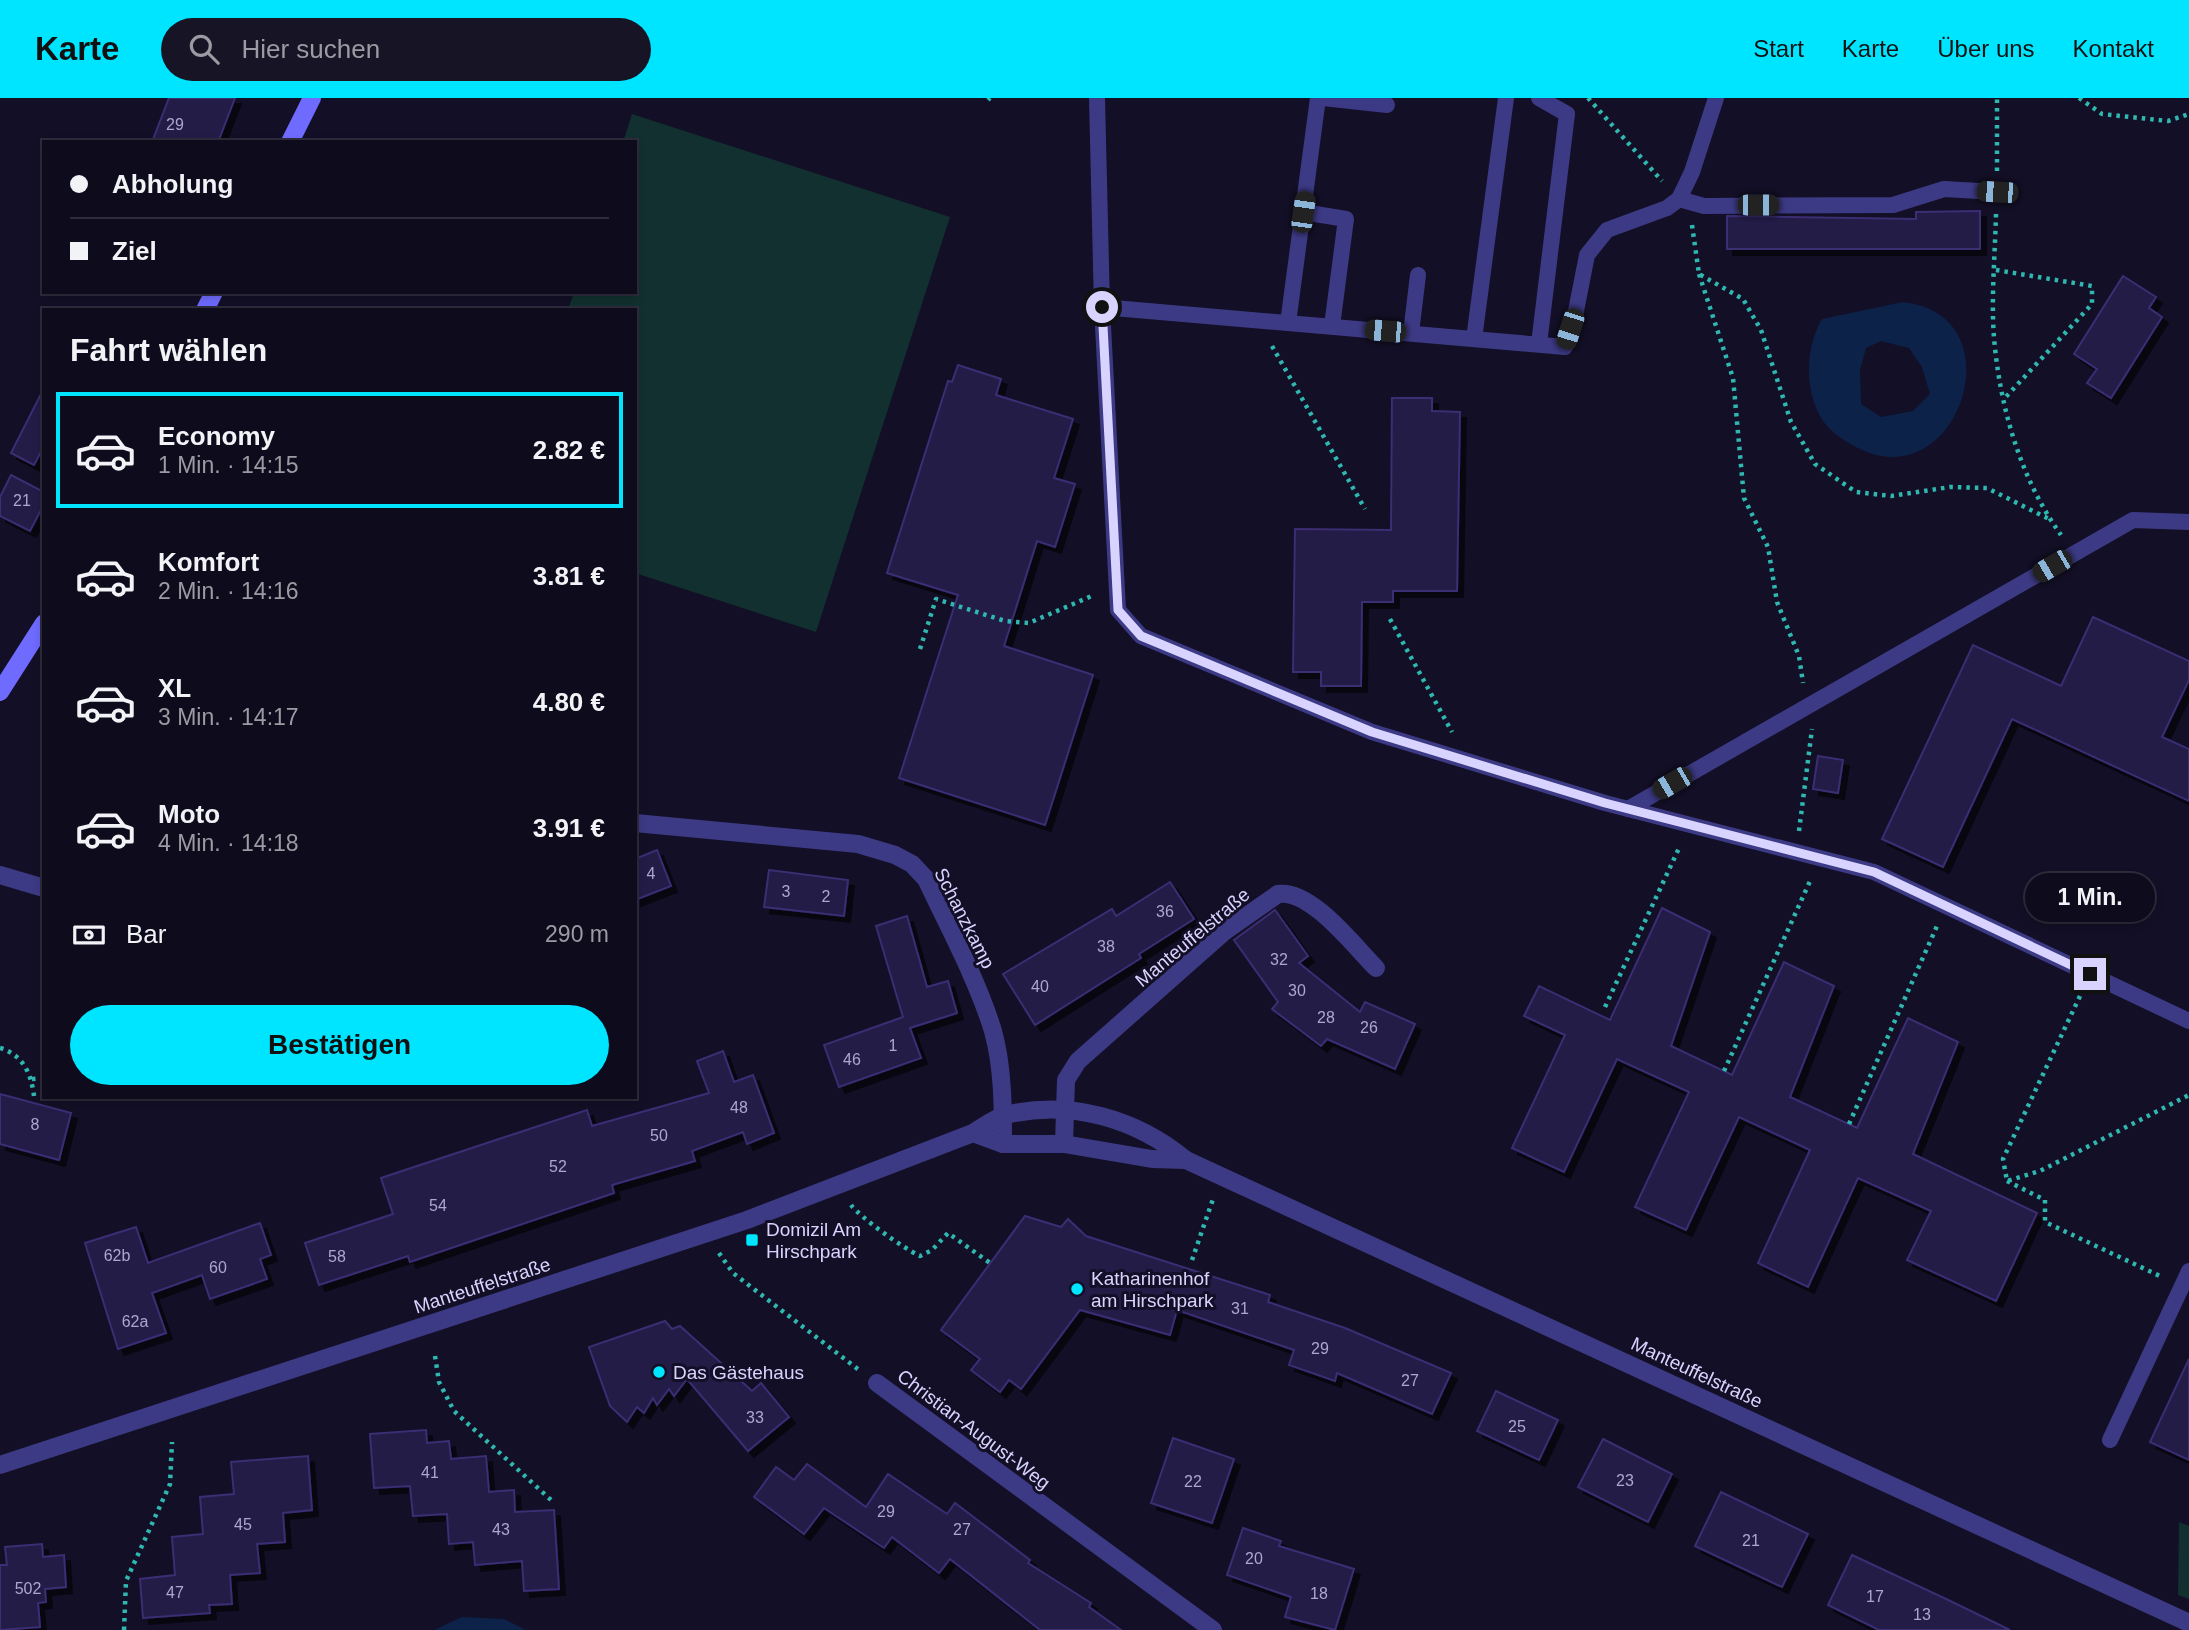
<!DOCTYPE html>
<html lang="de">
<head>
<meta charset="utf-8">
<style>
  body { margin:0; font-family:Arial,sans-serif; background:#171425; color:#f1f3f6; height:100vh; display:flex; flex-direction:column; font-size:26px; white-space:nowrap }
  * { box-sizing:border-box; margin:0 }
  p { font-size:23px; color:#9b9ba3 }
  .icon { flex:none; width:38px; height:38px; fill:none; stroke:currentColor; stroke-width:2; stroke-linecap:round; stroke-linejoin:round }
  .map { position:relative; flex:1; overflow:hidden }
  .details { position:absolute; left:42px; top:210px; width:595px; height:791px; display:flex; flex-direction:column; background:#0e0b1c; border-radius:0px; box-shadow:0 4px 10px #0003,0 0 0 2px #2e2b3b }
  .details>* { flex:none }
  .guide { position:absolute; left:42px; top:42px; width:595px; height:154px; border-radius:0px; box-shadow:0 4px 10px #0003,0 0 0 2px #2e2b3b; display:grid; align-content:center; height:154px; padding:0 28px; background:#0e0b1c }
  .end { position:absolute; width:32px; height:32px; margin:-16px; border:9px solid #d9d4ff; background:#111; box-shadow:0 0 0 4px #111 }
  .from { border-radius:50% }
  .bubble { position:absolute; height:49px; border-radius:24px; background:#0e0b1c; box-shadow:0 4px 10px #0003,0 0 0 2px #2e2b3b; font-size:23px; font-weight:600; line-height:49px; text-align:center }
  .car { position:absolute; width:21px; height:42px; margin:-21px -10px; border-radius:9px; box-shadow:0 0 5px 2px #0007; background:linear-gradient(#222 24%,#8ab4d8 0 40%,#222 0 76%,#8ab4d8 0 86%,#222 0) }
  .guide b { display:flex; align-items:center; gap:24px; height:66px; font-size:26px }
  .guide b+b { border-top:2px solid #2e2b3b }
  .guide i { width:18px; height:18px; background:#f1f3f6 }
  ul { padding:0; list-style:none }
  li { display:flex; align-items:center; gap:21px; height:116px; margin:0 14px 10px; padding:0 14px; border:4px solid transparent; border-radius:0px }
  li div { flex:1 }
  li b { display:block; font-size:26px }
  li em { font-style:normal; font-weight:600 }
  li.on { border-color:#00e5ff }
  li>.icon { width:63px; height:63px; stroke-width:1.5 }
  h2 { padding:0 28px; font-size:32px; line-height:84px }
  .pay { display:flex; align-items:center; gap:18px; height:77px; padding:0 28px; font-size:26px }
  .pay p { margin-inline-start:auto }
  .cta { display:flex; gap:14px; margin-top:auto; padding:14px 28px }
  .cta a { flex:1; height:80px; border-radius:42px; background:#00e5ff; color:#111; font-size:28px; font-weight:600; line-height:80px; text-align:center }
  header { display:flex; align-items:center; gap:42px; box-sizing:border-box; height:98px; padding:0 35px; background:#00e5ff; color:#111 }
  header strong { font-size:33px }
  nav { display:flex; gap:38px; margin-inline-start:auto; font-size:24px }
  .search { width:490px; height:63px; background:#171425; display:flex; align-items:center; gap:18px; box-sizing:border-box; padding:0 24px; border-radius:38px; color:#9b9ba3; font-size:26px }
  .map>svg:first-child { display:block }
  .green { fill:#12302f }
  .water { fill:#0c2248; fill-rule:evenodd }
  .building { fill:#241b47; stroke:#3b2d73; stroke-width:2; filter:url(#shadow) }
  .lines { fill:none; stroke-linecap:round; stroke-linejoin:round }
  .path { stroke:#2fb8b0; stroke-width:4.5; stroke-dasharray:3.5 5; stroke-linecap:butt }
  .lane { stroke:#3d3a85; stroke-width:16 }
  .street { stroke:#3d3a85; stroke-width:18 }
  .secondary { stroke:#6f6bff; stroke-width:18 }
  .route { stroke:#d9d4ff; stroke-width:9 }
  .poi-dot { fill:#00e5ff; stroke:#130f26; stroke-width:2.5 }
  .labels { text-anchor:middle; stroke-width:6; stroke-linejoin:round; paint-order:stroke }
  .number-label { font-size:16px; fill:#aca6d1 }
  .street-label { font-size:19px; fill:#d9d4ff; stroke:#130f26 }
  .poi-label { font-size:19px; fill:#d9d4ff; stroke:#130f26; text-anchor:start }
</style>
</head>
<body>
<header>
<strong>Karte</strong>
<div class="search"><svg class="icon" aria-label="search" viewBox="0 0 24 24"><circle cx="10" cy="10" r="6"/><path d="M15 15l6 6"/></svg>Hier suchen</div>
<nav><a>Start</a><a>Karte</a><a>Über uns</a><a>Kontakt</a></nav>
</header>
<div class="map">
<svg width="2189" height="1532" viewBox="0 0 2189 1532">
  <defs>
    <filter id="shadow"><feDropShadow dx="6" dy="6" stdDeviation="0" flood-color="#0009"/></filter>
  </defs>
  <rect width="100%" height="100%" fill="#130f26"/>
  <!-- green -->
  <g class="green">
    <polygon points="632,16 950,119 816,534 635,475 635,212 568,212 574,194 635,194 635,44 623,44"/>
    <polygon points="2179,1424 2189,1428 2189,1501 2178,1497"/>
  </g>
  <!-- water -->
  <g class="water">
    <path d="M1903 204C2018 216 1960 399 1860 351 1844 343 1829 334 1820 318 1804 288 1806 249 1822 221ZM1881 243 1909 250 1922 269 1930 296 1913 313 1881 319 1861 306 1860 272 1866 250Z"/>
    <polygon points="462,1519 504,1521 526,1532 434,1532"/>
  </g>
  <!-- building -->
  <g class="building">
    <polygon points="169,0 235,0 218,44 152,44"/>
    <polygon points="1980,113 1980,151 1727,151 1727,118 1916,121 1916,114"/>
    <polygon points="2123,178 2156,199 2149,210 2162,219 2111,300 2087,285 2097,271 2074,256"/>
    <polygon points="958,267 1001,281 996,297 1073,321 1054,380 1075,386 1055,449 1037,443 1004,548 1093,577 1045,727 899,680 958,497 887,475 948,283 952,284"/>
    <polygon points="44,290 44,348 34,367 11,355"/>
    <polygon points="1392,300 1432,300 1432,313 1460,314 1457,493 1393,493 1393,504 1362,504 1361,588 1321,588 1321,574 1293,574 1295,431 1391,432"/>
    <polygon points="11,377 44,394 44,406 30,433 0,418 0,399"/>
    <polygon points="2093,519 2189,563 2189,582 2162,639 2189,651 2189,703 2012,621 1943,769 1882,741 1973,547 2061,588"/>
    <polygon points="1818,658 1843,662 1838,695 1813,691"/>
    <polygon points="657,752 671,788 635,802 635,761"/>
    <polygon points="769,772 848,782 844,818 764,809"/>
    <polygon points="1170,784 1194,821 1139,856 1141,860 1035,927 1003,876 1112,811 1116,818"/>
    <polygon points="1662,810 1710,834 1671,948 1732,977 1784,864 1834,888 1790,999 1857,1030 1908,920 1958,944 1913,1056 2037,1115 1996,1203 1907,1162 1931,1113 1858,1080 1808,1189 1758,1165 1810,1052 1739,1019 1686,1132 1635,1109 1689,994 1617,961 1564,1074 1512,1050 1565,937 1524,918 1539,888 1610,922"/>
    <polygon points="1275,812 1308,858 1299,865 1360,914 1365,904 1415,926 1395,971 1327,941 1321,948 1272,911 1278,904 1234,842"/>
    <polygon points="907,818 927,889 948,883 957,915 910,930 921,960 839,989 824,947 903,919 876,828"/>
    <polygon points="723,953 734,984 753,977 774,1035 747,1046 743,1034 692,1053 695,1063 612,1087 614,1095 410,1164 408,1158 319,1187 305,1145 393,1116 381,1080 587,1012 592,1028 709,995 697,963"/>
    <polygon points="0,996 71,1015 59,1062 0,1046"/>
    <polygon points="1025,1118 1061,1129 1068,1121 1086,1138 1270,1197 1268,1204 1345,1230 1451,1275 1432,1316 1337,1275 1335,1283 1289,1267 1294,1252 1177,1212 1170,1237 1080,1212 1021,1291 1009,1282 1000,1294 971,1272 980,1261 941,1232"/>
    <polygon points="260,1125 271,1157 260,1161 267,1181 210,1201 202,1177 152,1195 166,1235 118,1251 85,1145 136,1129 148,1165"/>
    <polygon points="665,1223 672,1231 680,1228 752,1293 761,1285 789,1319 748,1353 687,1281 674,1298 669,1291 657,1307 653,1300 644,1315 637,1309 627,1324 610,1308 589,1249"/>
    <polygon points="2189,1261 2189,1362 2150,1344"/>
    <polygon points="1496,1293 1558,1322 1539,1362 1477,1333"/>
    <polygon points="426,1332 427,1345 449,1343 451,1361 486,1358 489,1394 514,1392 515,1414 554,1412 559,1491 524,1493 522,1463 475,1467 473,1444 449,1446 447,1416 413,1418 410,1388 374,1390 370,1336"/>
    <polygon points="1173,1340 1234,1361 1212,1425 1151,1405"/>
    <polygon points="1603,1341 1672,1376 1648,1424 1578,1389"/>
    <polygon points="308,1358 312,1412 283,1415 285,1444 257,1446 260,1475 230,1477 232,1506 209,1507 210,1515 143,1520 140,1481 175,1477 172,1439 203,1436 200,1399 234,1396 231,1364"/>
    <polygon points="807,1366 866,1409 888,1376 947,1416 955,1405 1030,1462 1028,1465 1091,1505 1089,1509 1121,1532 1040,1532 950,1461 939,1475 892,1439 884,1450 824,1410 804,1436 754,1399 776,1369 794,1382"/>
    <polygon points="1721,1394 1808,1436 1782,1489 1695,1448"/>
    <polygon points="1243,1430 1281,1443 1279,1448 1354,1471 1335,1532 1285,1519 1291,1499 1227,1477"/>
    <polygon points="42,1446 43,1459 64,1457 66,1489 45,1491 46,1504 38,1505 40,1529 0,1532 0,1467 7,1467 5,1449"/>
    <polygon points="1852,1457 1944,1500 2010,1532 1879,1532 1828,1507"/>
  </g>
  <g class="lines">
    <!-- path -->
    <g class="path">
      <polyline points="1588,0 1662,83"/>
      <polyline points="2079,0 2102,16 2168,23 2189,16"/>
      <polyline points="988,2 990,0"/>
      <polyline points="1997,73 1997,0"/>
      <path d="M1996 116C1995 157 1991 200 1994 240 2000 309 2020 380 2061 437"/>
      <polyline points="1692,127 1699,176 1743,201 1761,232 1791,324 1815,366 1856,394 1891,398 1950,389 1987,390 2051,422"/>
      <polyline points="1996,172 2092,188 2092,206 2004,301"/>
      <polyline points="1699,176 1733,280 1744,400 1768,449 1777,504 1799,558 1803,585"/>
      <polyline points="1272,248 1365,411"/>
      <polyline points="1390,521 1452,634"/>
      <polyline points="920,551 936,501 1005,523 1029,525 1094,497"/>
      <polyline points="1799,733 1812,631"/>
      <polyline points="2080,898 2003,1061 2007,1083 2040,1073 2189,997"/>
      <polyline points="1605,909 1680,748"/>
      <path d="M0 950C23 957 31 975 34 998"/>
      <polyline points="1724,973 1811,781"/>
      <polyline points="32,981 44,980"/>
      <polyline points="1849,1026 1937,828"/>
      <polyline points="2007,1083 2045,1102 2045,1124 2162,1179"/>
      <path d="M851 1107C861 1120 903 1150 920 1158L932 1152 948 1135 990 1165"/>
      <polyline points="719,1155 733,1175 859,1272"/>
      <polyline points="1192,1162 1213,1101"/>
      <polyline points="435,1258 439,1284 454,1313 551,1402"/>
      <polyline points="124,1532 126,1483 170,1386 172,1344"/>
    </g>
    <!-- lane -->
    <g class="lane">
      <polyline points="1097,0 1102,209 1118,512 1141,538 1372,634 1605,705 1874,774 2189,923"/>
      <polyline points="1323,0 1387,7"/>
      <polyline points="1679,101 1692,74 1716,0"/>
      <polyline points="1303,114 1346,121 1332,228"/>
      <polyline points="1102,209 1565,249 1576,213 1587,157 1607,132 1667,110 1679,101 1704,108 1893,107 1944,91 1997,94"/>
      <polyline points="1288,225 1318,0"/>
      <polyline points="1411,235 1418,177"/>
      <polyline points="1474,241 1506,0"/>
      <polyline points="1539,246 1567,16 1539,0"/>
      <polyline points="1628,711 2133,422 2189,424"/>
      <polyline points="2110,1342 2189,1173"/>
    </g>
    <!-- street -->
    <g class="street">
      <path d="M635 725 858 746 895 757 912 766 926 781C949 830 977 881 993 933 1003 969 1003 1009 1003 1046"/>
      <polyline points="0,777 44,790"/>
      <polyline points="973,1035 1003,1046 1064,1046 1152,1061 1186,1062"/>
      <path d="M1064 1046 1066 982 1078 963 1225 833 1278 796C1311 791 1354 848 1376 870"/>
      <polyline points="877,1285 1213,1532"/>
      <path d="M0 1367 747 1122 973 1035C983 1029 994 1020 1006 1017 1070 1001 1137 1021 1186 1062L2189 1525"/>
    </g>
    <!-- secondary -->
    <g class="secondary">
      <polyline points="290,44 312,0"/>
      <polyline points="205,212 214,194"/>
      <polyline points="0,594 44,525"/>
    </g>
  </g>
  <g class="lines">
    <!-- route -->
    <polyline class="route" points="1102,209 1118,512 1141,538 1372,634 1605,705 1874,774 2090,876"/>
  </g>
  <!-- markers -->
  <g class="poi-dot">
    <rect x="745" y="1135" width="14" height="14" rx="3.5"/>
    <circle cx="1077" cy="1191" r="7"/>
    <circle cx="659" cy="1274" r="7"/>
  </g>
  <g class="labels">
    <!-- number labels -->
    <g class="number-label">
      <text x="175" y="32">29</text>
      <text x="22" y="408">21</text>
      <text x="651" y="781">4</text>
      <text x="786" y="799">3</text>
      <text x="826" y="804">2</text>
      <text x="1165" y="819">36</text>
      <text x="1106" y="854">38</text>
      <text x="1279" y="867">32</text>
      <text x="1040" y="894">40</text>
      <text x="1297" y="898">30</text>
      <text x="1326" y="925">28</text>
      <text x="1369" y="935">26</text>
      <text x="893" y="953">1</text>
      <text x="852" y="967">46</text>
      <text x="739" y="1015">48</text>
      <text x="35" y="1032">8</text>
      <text x="659" y="1043">50</text>
      <text x="558" y="1074">52</text>
      <text x="438" y="1113">54</text>
      <text x="117" y="1163">62b</text>
      <text x="337" y="1164">58</text>
      <text x="218" y="1175">60</text>
      <text x="1240" y="1216">31</text>
      <text x="135" y="1229">62a</text>
      <text x="1320" y="1256">29</text>
      <text x="1410" y="1288">27</text>
      <text x="755" y="1325">33</text>
      <text x="1517" y="1334">25</text>
      <text x="430" y="1380">41</text>
      <text x="1625" y="1388">23</text>
      <text x="1193" y="1389">22</text>
      <text x="886" y="1419">29</text>
      <text x="243" y="1432">45</text>
      <text x="501" y="1437">43</text>
      <text x="962" y="1437">27</text>
      <text x="1751" y="1448">21</text>
      <text x="1254" y="1466">20</text>
      <text x="28" y="1496">502</text>
      <text x="175" y="1500">47</text>
      <text x="1319" y="1501">18</text>
      <text x="1875" y="1504">17</text>
      <text x="1922" y="1522">13</text>
    </g>
    <!-- street labels -->
    <g class="street-label">
      <text transform="translate(965 820) rotate(63)" y="7">Schanzkamp</text>
      <text transform="translate(1192 839) rotate(-40)" y="7">Manteuffelstraße</text>
      <text transform="translate(482 1187) rotate(-18)" y="7">Manteuffelstraße</text>
      <text transform="translate(1697 1274) rotate(25)" y="7">Manteuffelstraße</text>
      <text transform="translate(974 1331) rotate(37)" y="7">Christian-August-Weg</text>
    </g>
    <!-- poi labels -->
    <g class="poi-label">
      <text x="766" y="1138">Domizil Am<tspan x="766" dy="22">Hirschpark</tspan></text>
      <text x="1091" y="1187">Katharinenhof<tspan x="1091" dy="22">am Hirschpark</tspan></text>
      <text x="673" y="1281">Das Gästehaus</text>
    </g>
  </g>
</svg>
<i class="end from" style="left:1102px;top:209px"></i>
<i class="end" style="left:2090px;top:876px"></i>
<div class="bubble" style="left:2025px;top:775px;width:130px">1 Min.</div>
<i class="car" style="left:1997px;top:94px;rotate:273deg"></i>
<i class="car" style="left:1758px;top:107px;rotate:90deg"></i>
<i class="car" style="left:1303px;top:114px;rotate:8deg"></i>
<i class="car" style="left:1570px;top:231px;rotate:198deg"></i>
<i class="car" style="left:1385px;top:233px;rotate:275deg"></i>
<i class="car" style="left:2052px;top:468px;rotate:240deg"></i>
<i class="car" style="left:1672px;top:685px;rotate:240deg"></i>
<div class="guide">
<b><i class="from"></i>Abholung</b>
<b><i></i>Ziel</b>
</div>
<section class="details">
<h2>Fahrt wählen</h2>
<ul>
<li class="on"><svg class="icon" aria-label="car" viewBox="0 0 24 24"><path d="M5 17H2v-5l4-1 3-4h7l3 4 3 1v5h-3M9 17h6M6 11h13"/><circle cx="7" cy="17" r="2"/><circle cx="17" cy="17" r="2"/></svg><div><b>Economy</b><p>1 Min. · 14:15</p></div><em>2.82 €</em></li>
<li><svg class="icon" aria-label="car" viewBox="0 0 24 24"><path d="M5 17H2v-5l4-1 3-4h7l3 4 3 1v5h-3M9 17h6M6 11h13"/><circle cx="7" cy="17" r="2"/><circle cx="17" cy="17" r="2"/></svg><div><b>Komfort</b><p>2 Min. · 14:16</p></div><em>3.81 €</em></li>
<li><svg class="icon" aria-label="car" viewBox="0 0 24 24"><path d="M5 17H2v-5l4-1 3-4h7l3 4 3 1v5h-3M9 17h6M6 11h13"/><circle cx="7" cy="17" r="2"/><circle cx="17" cy="17" r="2"/></svg><div><b>XL</b><p>3 Min. · 14:17</p></div><em>4.80 €</em></li>
<li><svg class="icon" aria-label="car" viewBox="0 0 24 24"><path d="M5 17H2v-5l4-1 3-4h7l3 4 3 1v5h-3M9 17h6M6 11h13"/><circle cx="7" cy="17" r="2"/><circle cx="17" cy="17" r="2"/></svg><div><b>Moto</b><p>4 Min. · 14:18</p></div><em>3.91 €</em></li>
</ul>
<div class="pay"><svg class="icon" aria-label="cash" viewBox="0 0 24 24"><path d="M3 7h18v10H3z"/><circle cx="12" cy="12" r="2"/></svg>Bar<p>290 m</p></div>
<div class="cta"><a>Bestätigen</a></div>
</section>
</div>
</body>
</html>
